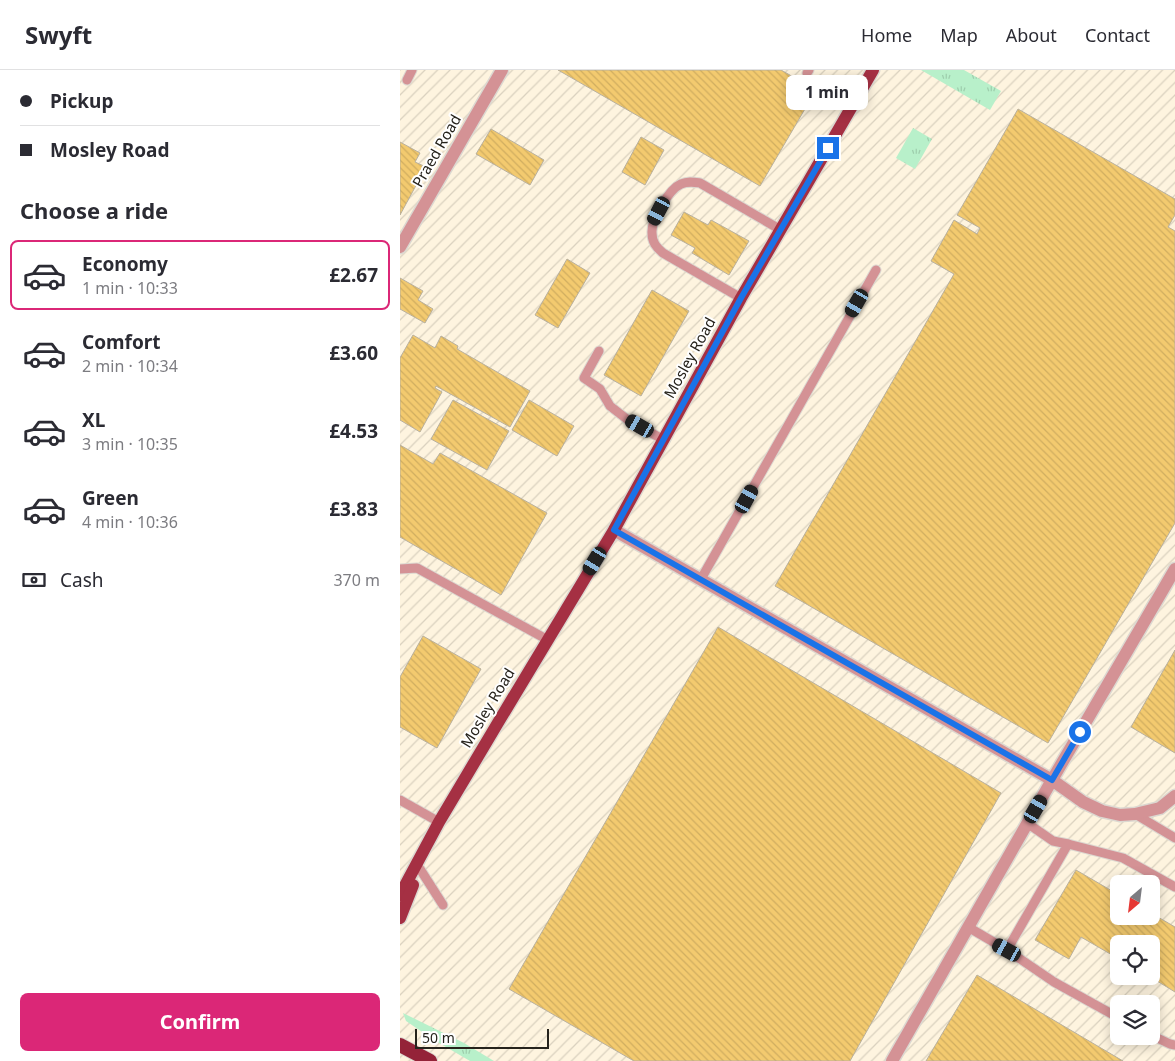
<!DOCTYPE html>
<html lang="en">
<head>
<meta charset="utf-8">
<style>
  body { margin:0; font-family:"Noto Sans",sans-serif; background:#f7f7f7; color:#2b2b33; height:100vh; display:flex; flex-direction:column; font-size:19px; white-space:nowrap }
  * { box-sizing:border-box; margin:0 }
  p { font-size:16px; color:#7c7c81 }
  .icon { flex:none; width:28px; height:28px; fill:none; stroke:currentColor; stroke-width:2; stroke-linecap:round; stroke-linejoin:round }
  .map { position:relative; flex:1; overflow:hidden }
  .details { display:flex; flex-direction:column; background:#fff; width:400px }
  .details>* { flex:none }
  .top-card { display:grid; align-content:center; height:110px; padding:0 20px; background:#fff }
  .needle { width:32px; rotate:208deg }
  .controls { position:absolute; left:710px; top:805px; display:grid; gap:10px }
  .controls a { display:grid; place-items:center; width:50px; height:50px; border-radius:8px; background:#fff; box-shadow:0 2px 12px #0003; font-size:25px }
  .scale { position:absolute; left:15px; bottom:12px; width:134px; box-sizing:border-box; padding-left:5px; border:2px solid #26231c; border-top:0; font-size:14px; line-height:18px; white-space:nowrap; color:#26231c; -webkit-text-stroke:4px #fff; paint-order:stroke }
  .end { position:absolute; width:22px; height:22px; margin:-11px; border:6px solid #1a73e8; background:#fff; box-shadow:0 0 0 2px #fff }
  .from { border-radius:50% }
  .bubble { position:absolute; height:35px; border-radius:8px; background:#fff; box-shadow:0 2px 12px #0003; font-size:16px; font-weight:700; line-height:35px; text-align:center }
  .car { position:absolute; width:15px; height:30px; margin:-15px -8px; border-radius:6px; box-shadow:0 0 4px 1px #0007; background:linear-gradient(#222 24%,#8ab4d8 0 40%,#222 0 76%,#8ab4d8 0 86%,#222 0) }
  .top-card b { display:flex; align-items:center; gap:18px; height:48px; font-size:19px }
  .top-card b+b { border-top:1px solid #e1e1e2 }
  .top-card i { width:12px; height:12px; background:#2b2b33 }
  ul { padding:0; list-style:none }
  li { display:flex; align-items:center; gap:15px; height:70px; margin:0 10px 8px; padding:0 10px; border:2px solid transparent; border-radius:8px }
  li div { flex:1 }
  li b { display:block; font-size:19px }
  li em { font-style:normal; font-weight:700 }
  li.on { border-color:#db2777 }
  li>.icon { width:45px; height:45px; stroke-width:1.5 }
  h2 { padding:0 20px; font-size:22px; line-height:60px }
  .pay { display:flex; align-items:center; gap:12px; height:55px; padding:0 20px; font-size:19px }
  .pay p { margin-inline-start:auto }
  .button { display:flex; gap:10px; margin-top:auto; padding:10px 20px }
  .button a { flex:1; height:58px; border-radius:8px; background:#db2777; color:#fff; font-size:20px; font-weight:700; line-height:58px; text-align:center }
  header { display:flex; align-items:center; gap:30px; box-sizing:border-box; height:70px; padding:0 25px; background:#fff; border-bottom:1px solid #e1e1e2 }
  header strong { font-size:24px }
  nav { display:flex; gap:28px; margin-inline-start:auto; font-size:18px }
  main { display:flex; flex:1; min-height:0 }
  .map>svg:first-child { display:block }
  .industrial { fill:url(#industrial-furrows); fill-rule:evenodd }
  .grass { fill:url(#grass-tufts) }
  .building { fill:url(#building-back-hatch); stroke:#b8b09e }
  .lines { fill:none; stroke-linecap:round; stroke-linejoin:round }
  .service-casing { stroke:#dcd8d1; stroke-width:11 }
  .minor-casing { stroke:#dcd8d1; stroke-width:15 }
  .primary-casing { stroke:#dcd8d1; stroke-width:15 }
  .trunk-casing { stroke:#dcd8d1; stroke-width:16 }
  .service { stroke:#d49295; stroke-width:9 }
  .minor { stroke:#d49295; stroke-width:12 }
  .primary { stroke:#a53043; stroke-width:12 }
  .trunk { stroke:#942338; stroke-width:14 }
  .route { stroke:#1a73e8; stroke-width:6 }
  .labels { text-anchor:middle; stroke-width:4; stroke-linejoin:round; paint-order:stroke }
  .street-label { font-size:15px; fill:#26231c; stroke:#fff }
</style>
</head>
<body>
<header>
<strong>Swyft</strong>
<nav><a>Home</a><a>Map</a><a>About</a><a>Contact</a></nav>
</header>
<main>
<section class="details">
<div class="top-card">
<b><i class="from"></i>Pickup</b>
<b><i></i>Mosley Road</b>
</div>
<h2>Choose a ride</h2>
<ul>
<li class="on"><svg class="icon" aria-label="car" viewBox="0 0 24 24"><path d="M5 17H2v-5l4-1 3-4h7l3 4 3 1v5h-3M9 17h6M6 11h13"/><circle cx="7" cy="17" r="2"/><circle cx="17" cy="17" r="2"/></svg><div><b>Economy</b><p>1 min · 10:33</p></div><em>£2.67</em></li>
<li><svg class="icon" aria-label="car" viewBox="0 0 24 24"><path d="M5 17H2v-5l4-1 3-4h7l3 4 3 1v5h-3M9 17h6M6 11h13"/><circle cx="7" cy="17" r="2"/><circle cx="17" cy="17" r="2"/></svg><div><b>Comfort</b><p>2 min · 10:34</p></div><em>£3.60</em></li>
<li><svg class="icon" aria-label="car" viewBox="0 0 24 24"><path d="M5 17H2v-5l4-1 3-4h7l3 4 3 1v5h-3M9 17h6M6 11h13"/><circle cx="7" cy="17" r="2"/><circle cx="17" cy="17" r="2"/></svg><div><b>XL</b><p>3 min · 10:35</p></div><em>£4.53</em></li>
<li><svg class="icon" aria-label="car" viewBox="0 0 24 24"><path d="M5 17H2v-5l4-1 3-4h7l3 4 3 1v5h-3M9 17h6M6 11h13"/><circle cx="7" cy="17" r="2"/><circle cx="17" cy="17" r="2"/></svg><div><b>Green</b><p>4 min · 10:36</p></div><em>£3.83</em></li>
</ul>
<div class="pay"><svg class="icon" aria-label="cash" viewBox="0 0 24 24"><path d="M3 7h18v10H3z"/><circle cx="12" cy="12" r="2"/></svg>Cash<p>370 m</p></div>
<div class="button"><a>Confirm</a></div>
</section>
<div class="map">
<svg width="775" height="991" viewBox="0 0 775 991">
  <defs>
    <pattern id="industrial-furrows" width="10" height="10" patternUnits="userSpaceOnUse" patternTransform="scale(1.25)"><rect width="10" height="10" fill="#fef4df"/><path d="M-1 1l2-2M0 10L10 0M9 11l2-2" fill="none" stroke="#dad1bf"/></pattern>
    <pattern id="grass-tufts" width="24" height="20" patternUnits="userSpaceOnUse" patternTransform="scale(1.25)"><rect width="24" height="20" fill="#b8f0ca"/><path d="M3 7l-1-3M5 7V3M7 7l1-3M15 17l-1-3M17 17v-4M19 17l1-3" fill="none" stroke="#9ecead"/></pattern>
    <pattern id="building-back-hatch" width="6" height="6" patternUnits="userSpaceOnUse" patternTransform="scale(1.25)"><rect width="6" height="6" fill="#f3ca6f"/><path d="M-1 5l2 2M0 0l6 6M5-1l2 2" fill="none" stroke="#d0ad60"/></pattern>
  </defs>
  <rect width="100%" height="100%" fill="#fffbf4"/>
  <!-- industrial -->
  <path class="industrial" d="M0 0H775V991H0ZM719 814H751V846H719ZM719 874H751V906H719ZM719 934H751V966H719Z"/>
  <!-- grass -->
  <g class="grass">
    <polygon points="521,0 564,0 601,21 590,40"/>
    <polygon points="513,58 532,69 515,99 496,88"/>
    <polygon points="3,943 64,973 94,991 70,991 34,970 6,951"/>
  </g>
  <!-- building -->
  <g class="building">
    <polygon points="158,0 381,0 416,20 360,116"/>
    <polygon points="618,39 775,129 775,145 768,157 775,161 775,453 648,673 375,516 554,204 531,191 554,150 577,164 580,158 557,145"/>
    <polygon points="91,59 144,90 130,115 76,84"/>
    <polygon points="241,67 264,80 245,115 222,102"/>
    <polygon points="0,72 20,83 15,92 26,97 0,145"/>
    <polygon points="284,142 308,155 311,150 349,171 329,205 292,183 295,178 271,165"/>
    <polygon points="167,189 190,203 158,258 135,245"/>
    <polygon points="0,208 23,221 18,230 33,239 25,253 0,239"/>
    <polygon points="252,220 289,241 241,326 204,305"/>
    <polygon points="13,265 35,278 41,266 58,276 57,279 130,321 110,357 36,316 35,318 42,322 20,362 0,350 0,288"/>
    <polygon points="53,330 109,361 87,400 31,369"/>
    <polygon points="129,330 174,356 157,386 112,360"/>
    <polygon points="0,375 33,394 40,383 147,443 101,525 0,467"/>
    <polygon points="318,557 601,723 450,991 234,991 109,919"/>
    <polygon points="23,566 81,599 37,678 0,657 0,607"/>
    <polygon points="775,580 775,683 731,657"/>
    <polygon points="676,800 719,825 719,846 751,846 751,843 775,857 775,922 749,906 751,906 751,874 719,874 719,889 681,867 669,889 635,870"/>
    <polygon points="577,905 723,991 526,991"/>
  </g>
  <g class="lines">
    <!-- service casing -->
    <g class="service-casing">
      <g id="service">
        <polyline points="407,3 409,0"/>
        <polyline points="7,10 12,0"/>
        <path d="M341 228 263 183C256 177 252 172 252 163 251 150 269 119 281 114 288 111 293 112 300 113L381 160"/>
        <polyline points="199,281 184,308 200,319 210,336 228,350 264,370"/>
        <polyline points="0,499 17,498 148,570"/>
        <polyline points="301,509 476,200"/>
        <polyline points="0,730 39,752"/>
        <polyline points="735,744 775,768"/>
        <polyline points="668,774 723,788 775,817"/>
        <polyline points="20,799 43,835"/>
        <polyline points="568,857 607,880 668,774 653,771 627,753"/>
        <polyline points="607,880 654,912 719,948"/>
        <polyline points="751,965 770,974 775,975"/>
      </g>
    </g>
    <!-- minor casing -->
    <g class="minor-casing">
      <g id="minor">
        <polyline points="0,177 102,0"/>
        <polyline points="214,460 652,710 683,732 702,741 720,745 735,744 760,738 775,726"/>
        <polyline points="492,991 652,710 775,499"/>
      </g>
    </g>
    <!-- primary casing -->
    <g class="primary-casing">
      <g id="primary">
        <polyline points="0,825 39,752 99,651 214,460 341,228 473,0"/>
        <polyline points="0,848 13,815"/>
      </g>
    </g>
    <!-- trunk casing -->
    <g class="trunk-casing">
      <polyline id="trunk" points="0,975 30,991"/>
    </g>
    <!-- service -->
    <use href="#service" class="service"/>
    <!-- minor -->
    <use href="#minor" class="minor"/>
    <!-- primary -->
    <use href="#primary" class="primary"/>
    <!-- trunk -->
    <use href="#trunk" class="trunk"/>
  </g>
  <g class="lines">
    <!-- route -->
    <polyline class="route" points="428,78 341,228 214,460 652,710 680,662"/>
  </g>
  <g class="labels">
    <!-- street labels -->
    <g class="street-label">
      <text transform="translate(37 81) rotate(-60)" y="5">Praed Road</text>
      <text transform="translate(290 288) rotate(-61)" y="5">Mosley Road</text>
      <text transform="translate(88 638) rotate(-59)" y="5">Mosley Road</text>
    </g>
  </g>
</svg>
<div class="controls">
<a><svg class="needle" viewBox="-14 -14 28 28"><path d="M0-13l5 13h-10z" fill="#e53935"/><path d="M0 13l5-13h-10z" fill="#7c7c81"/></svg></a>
<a><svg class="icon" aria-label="locate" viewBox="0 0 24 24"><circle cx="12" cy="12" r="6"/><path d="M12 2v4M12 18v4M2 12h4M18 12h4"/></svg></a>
<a><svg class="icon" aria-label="layers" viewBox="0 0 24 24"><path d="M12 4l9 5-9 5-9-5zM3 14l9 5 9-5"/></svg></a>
</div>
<div class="scale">50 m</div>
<i class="end from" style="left:680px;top:662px"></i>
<i class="end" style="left:428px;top:78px"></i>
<div class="bubble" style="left:386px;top:5px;width:82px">1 min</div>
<i class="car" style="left:259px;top:141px;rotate:208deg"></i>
<i class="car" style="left:457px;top:233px;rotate:210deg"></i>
<i class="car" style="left:240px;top:356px;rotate:300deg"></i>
<i class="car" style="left:347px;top:429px;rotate:29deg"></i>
<i class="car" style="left:195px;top:491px;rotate:211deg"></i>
<i class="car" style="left:636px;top:739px;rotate:30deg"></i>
<i class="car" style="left:607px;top:880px;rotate:299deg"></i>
</div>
</main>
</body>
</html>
